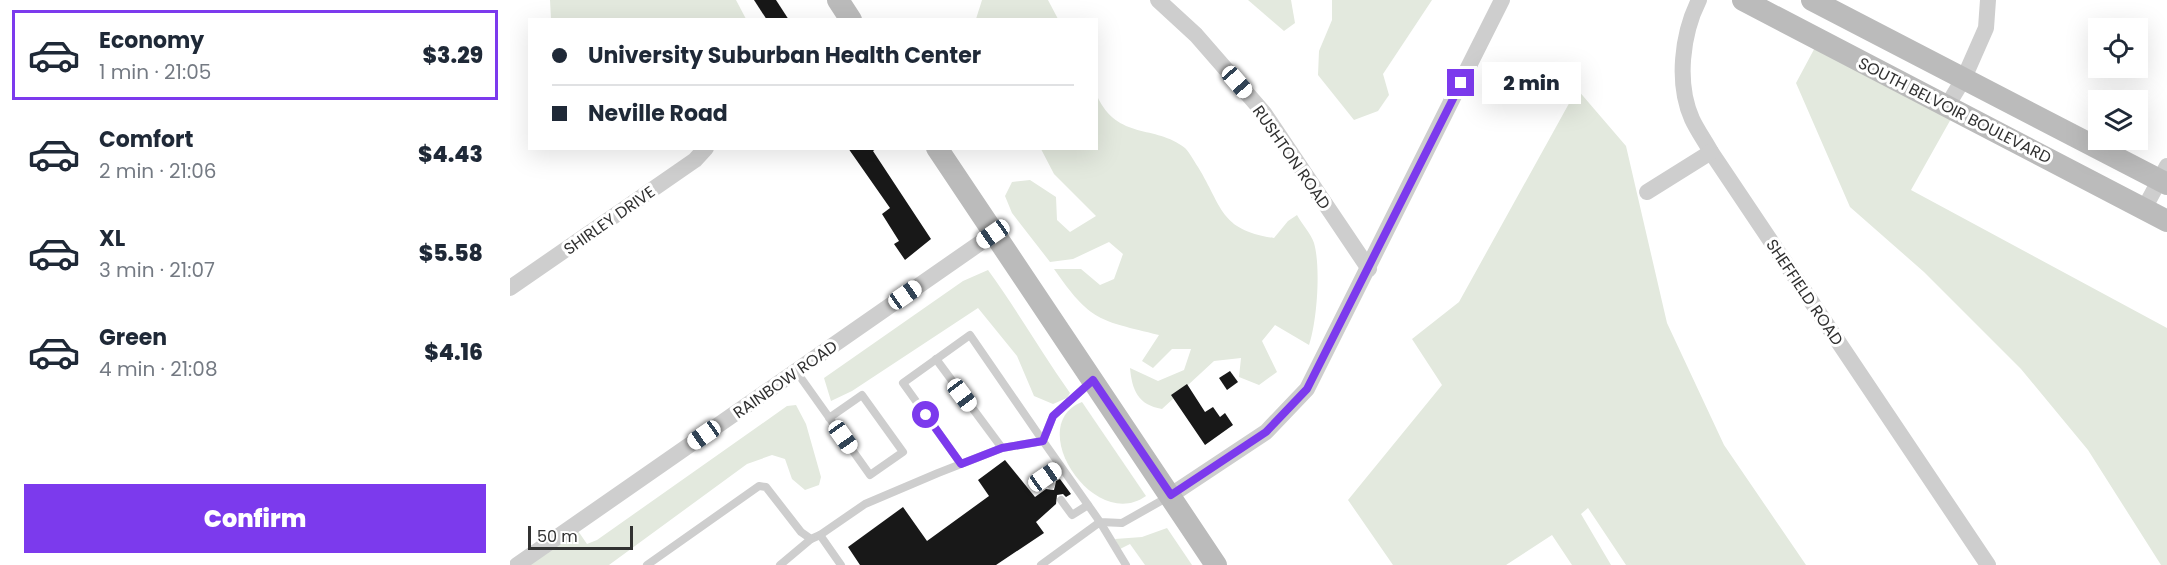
<!DOCTYPE html>
<html lang="en">
<head>
<meta charset="utf-8">
<style>
  body { margin:0; font-family:Poppins,sans-serif; background:#f2f2f3; color:#1f2937; height:100vh; display:flex; flex-direction:column; font-size:22px; white-space:nowrap }
  * { box-sizing:border-box; margin:0 }
  p { font-size:20px; color:#747a83 }
  .icon { flex:none; width:33px; height:33px; fill:none; stroke:currentColor; stroke-width:2; stroke-linecap:round; stroke-linejoin:round }
  .map { position:relative; flex:1; overflow:hidden }
  .drawer { display:flex; flex-direction:column; background:#fff; width:510px }
  .drawer>* { flex:none }
  .guide { position:absolute; left:18px; top:18px; width:570px; height:132px; border-radius:0px; box-shadow:0 6px 24px #0002; display:grid; align-content:center; height:132px; padding:0 24px; background:#fff }
  .fabs { position:absolute; left:1578px; top:18px; display:grid; gap:12px }
  .fabs a { display:grid; place-items:center; width:60px; height:60px; border-radius:0px; background:#fff; box-shadow:0 6px 24px #0002; font-size:30px }
  .scale { position:absolute; left:18px; bottom:15px; width:105px; box-sizing:border-box; padding-left:6px; border:3px solid #313131; border-top:0; font-size:16px; line-height:21px; white-space:nowrap; color:#313131; -webkit-text-stroke:4px #fff; paint-order:stroke }
  .end { position:absolute; width:27px; height:27px; margin:-14px; border:8px solid #7c3aed; background:#fff; box-shadow:0 0 0 3px #fff }
  .from { border-radius:50% }
  .bubble { position:absolute; height:42px; border-radius:0px; background:#fff; box-shadow:0 6px 24px #0002; font-size:20px; font-weight:800; line-height:42px; text-align:center }
  .car { position:absolute; width:18px; height:36px; margin:-18px -9px; border-radius:8px; box-shadow:0 0 4px 2px #0007; background:linear-gradient(#fff 24%,#345 0 40%,#fff 0 76%,#345 0 86%,#fff 0) }
  .guide b { display:flex; align-items:center; gap:21px; height:57px; font-size:22px }
  .guide b+b { border-top:2px solid #e0e1e3 }
  .guide i { width:15px; height:15px; background:#1f2937 }
  ul { padding:10px 0 0; list-style:none }
  li { display:flex; align-items:center; gap:18px; height:90px; margin:0 12px 9px; padding:0 12px; border:3px solid transparent; border-radius:0px }
  li div { flex:1 }
  li b { display:block; font-size:22px }
  li em { font-style:normal; font-weight:800 }
  li.on { border-color:#7c3aed }
  li>.icon { width:54px; height:54px; stroke-width:1.5 }
  .button { display:flex; gap:12px; margin-top:auto; padding:12px 24px }
  .button a { flex:1; height:69px; border-radius:0px; background:#7c3aed; color:#fff; font-size:24px; font-weight:800; line-height:69px; text-align:center }
  main { display:flex; flex:1; min-height:0 }
  .map>svg:first-child { display:block }
  .green { fill:#e3e9de }
  .building { fill:#181818 }
  .lines { fill:none; stroke-linecap:round; stroke-linejoin:round }
  .lane { stroke:#cecece; stroke-width:8 }
  .street { stroke:#cecece; stroke-width:16 }
  .secondary { stroke:#bbb; stroke-width:22 }
  .route { stroke:#7c3aed; stroke-width:8 }
  .labels { text-anchor:middle; stroke-width:6; stroke-linejoin:round; paint-order:stroke }
  .street-label { font-size:16px; fill:#313131; stroke:#fff }
</style>
</head>
<body>
<main>
<section class="drawer">
<ul>
<li class="on"><svg class="icon" aria-label="car" viewBox="0 0 24 24"><path d="M5 17H2v-5l4-1 3-4h7l3 4 3 1v5h-3M9 17h6M6 11h13"/><circle cx="7" cy="17" r="2"/><circle cx="17" cy="17" r="2"/></svg><div><b>Economy</b><p>1 min · 21:05</p></div><em>$3.29</em></li>
<li><svg class="icon" aria-label="car" viewBox="0 0 24 24"><path d="M5 17H2v-5l4-1 3-4h7l3 4 3 1v5h-3M9 17h6M6 11h13"/><circle cx="7" cy="17" r="2"/><circle cx="17" cy="17" r="2"/></svg><div><b>Comfort</b><p>2 min · 21:06</p></div><em>$4.43</em></li>
<li><svg class="icon" aria-label="car" viewBox="0 0 24 24"><path d="M5 17H2v-5l4-1 3-4h7l3 4 3 1v5h-3M9 17h6M6 11h13"/><circle cx="7" cy="17" r="2"/><circle cx="17" cy="17" r="2"/></svg><div><b>XL</b><p>3 min · 21:07</p></div><em>$5.58</em></li>
<li><svg class="icon" aria-label="car" viewBox="0 0 24 24"><path d="M5 17H2v-5l4-1 3-4h7l3 4 3 1v5h-3M9 17h6M6 11h13"/><circle cx="7" cy="17" r="2"/><circle cx="17" cy="17" r="2"/></svg><div><b>Green</b><p>4 min · 21:08</p></div><em>$4.16</em></li>
</ul>
<div class="button"><a>Confirm</a></div>
</section>
<div class="map">
<svg width="1657" height="565" viewBox="0 0 1657 565">
  <rect width="100%" height="100%" fill="#fff"/>
  <!-- green -->
  <g class="green">
    <polygon points="40,0 226,0 236,19 41,19"/>
    <polygon points="472,0 538,0 548,19 466,19"/>
    <polygon points="738,0 781,0 785,23 774,31"/>
    <polygon points="822,0 922,0 873,74 879,95 868,111 844,120 808,75 809,51 822,20"/>
    <polygon points="1309,40 1446,110 1401,190 1657,328 1657,565 1651,565 1578,450 1511,369 1414,272 1340,207 1286,83"/>
    <polygon points="1067,89 1116,146 1157,323 1214,445 1296,565 1116,565 1078,508 1071,514 1101,565 1062,565 1042,535 996,565 883,565 838,500 932,385 902,339 949,302"/>
    <path d="M587 96C608 141 645 124 675 148 680 153 684 161 688 167 713 208 710 230 764 238L778 221 787 215C792 224 801 234 804 243 811 267 807 322 799 345L765 325 752 341 767 372 749 385 729 377 731 358 704 361 652 409C628 405 622 390 620 368L648 381 674 370 681 349H662L643 368 632 361 649 335C589 320 581 322 544 269H571L590 285 604 279 613 254 599 242 563 259 540 262 502 213 495 196 502 182 520 180 546 197 547 220 560 232 586 216 544 174 531 149 586 148Z"/>
    <path d="M478 270C507 310 532 353 560 393L557 398 543 404 524 396 507 356 468 308 342 391 321 401 314 378 453 281Z"/>
    <path d="M572 402 636 496C584 533 513 425 572 402Z"/>
    <polygon points="286,405 296,424 311,477 309,485 295,490 282,479 275,459 262,455 237,464 99,565 7,565 64,525 77,544 87,540 277,406"/>
    <polygon points="657,528 682,565 635,565 620,544 610,549 605,539 632,537"/>
  </g>
  <!-- building -->
  <g class="building">
    <polygon points="244,0 266,0 279,20 257,20"/>
    <polygon points="338,148 367,148 363,151 421,239 395,260 384,244 389,241 372,214 380,208"/>
    <polygon points="720,371 728,382 717,390 709,378"/>
    <polygon points="677,384 695,412 703,407 710,417 715,413 723,425 695,445 661,395"/>
    <polygon points="495,460 525,497 536,489 544,490 546,481 550,479 561,494 556,497 553,494 547,495 546,504 526,522 534,533 486,565 350,565 338,547 393,507 417,541 479,496 468,480"/>
  </g>
  <g class="lines">
    <!-- lane -->
    <g class="lane">
      <polyline points="426,359 492,448"/>
      <polyline points="286,371 360,475 393,452 352,395 319,418"/>
      <polyline points="583,380 543,416 533,441 590,522 612,523 658,497"/>
      <polyline points="541,485 535,477 550,466"/>
      <polyline points="551,500 562,515 578,505"/>
      <polyline points="137,565 249,486 256,487 291,532 301,539 310,535"/>
      <polyline points="270,565 301,539"/>
      <polyline points="331,565 310,535 355,504 428,473 492,448 533,441 460,335 393,383 451,464"/>
      <polyline points="531,565 590,522 616,565"/>
    </g>
    <!-- street -->
    <g class="street">
      <polyline points="648,0 686,35 754,113 859,269"/>
      <path d="M1189 0C1172 34 1166 83 1182 119 1187 130 1195 141 1201 152L1478 565"/>
      <polyline points="1437,106 1454,78 1476,28 1478,0"/>
      <polyline points="1137,192 1201,152"/>
      <polyline points="1634,209 1657,166"/>
      <polyline points="0,288 185,160 196,148"/>
      <polyline points="661,495 756,432 797,389 992,0"/>
      <polyline points="7,565 483,234"/>
    </g>
    <!-- secondary -->
    <g class="secondary">
      <polyline points="328,0 341,20"/>
      <polyline points="1233,0 1657,221"/>
      <polyline points="1302,0 1657,184"/>
      <polyline points="427,148 706,565"/>
    </g>
  </g>
  <g class="lines">
    <!-- route -->
    <polyline class="route" points="416,415 451,464 492,448 533,441 543,416 583,380 661,495 756,432 797,389 951,83"/>
  </g>
  <g class="labels">
    <!-- street labels -->
    <g class="street-label">
      <text transform="translate(1445 110) rotate(27)" y="6">SOUTH BELVOIR BOULEVARD</text>
      <text transform="translate(782 157) rotate(55)" y="6">RUSHTON ROAD</text>
      <text transform="translate(99 220) rotate(-35)" y="6">SHIRLEY DRIVE</text>
      <text transform="translate(1295 292) rotate(56)" y="6">SHEFFIELD ROAD</text>
      <text transform="translate(275 379) rotate(-35)" y="6">RAINBOW ROAD</text>
    </g>
  </g>
</svg>
<div class="fabs">
<a><svg class="icon" aria-label="locate" viewBox="0 0 24 24"><circle cx="12" cy="12" r="6"/><path d="M12 2v4M12 18v4M2 12h4M18 12h4"/></svg></a>
<a><svg class="icon" aria-label="layers" viewBox="0 0 24 24"><path d="M12 4l9 5-9 5-9-5zM3 14l9 5 9-5"/></svg></a>
</div>
<div class="scale">50 m</div>
<i class="end from" style="left:416px;top:415px"></i>
<i class="end" style="left:951px;top:83px"></i>
<div class="bubble" style="left:972px;top:62px;width:99px">2 min</div>
<i class="car" style="left:727px;top:82px;rotate:139deg"></i>
<i class="car" style="left:483px;top:234px;rotate:235deg"></i>
<i class="car" style="left:395px;top:295px;rotate:55deg"></i>
<i class="car" style="left:452px;top:395px;rotate:143deg"></i>
<i class="car" style="left:194px;top:435px;rotate:235deg"></i>
<i class="car" style="left:333px;top:437px;rotate:145deg"></i>
<i class="car" style="left:535px;top:477px;rotate:55deg"></i>
<div class="guide">
<b><i class="from"></i>University Suburban Health Center</b>
<b><i></i>Neville Road</b>
</div>
</div>
</main>
</body>
</html>
